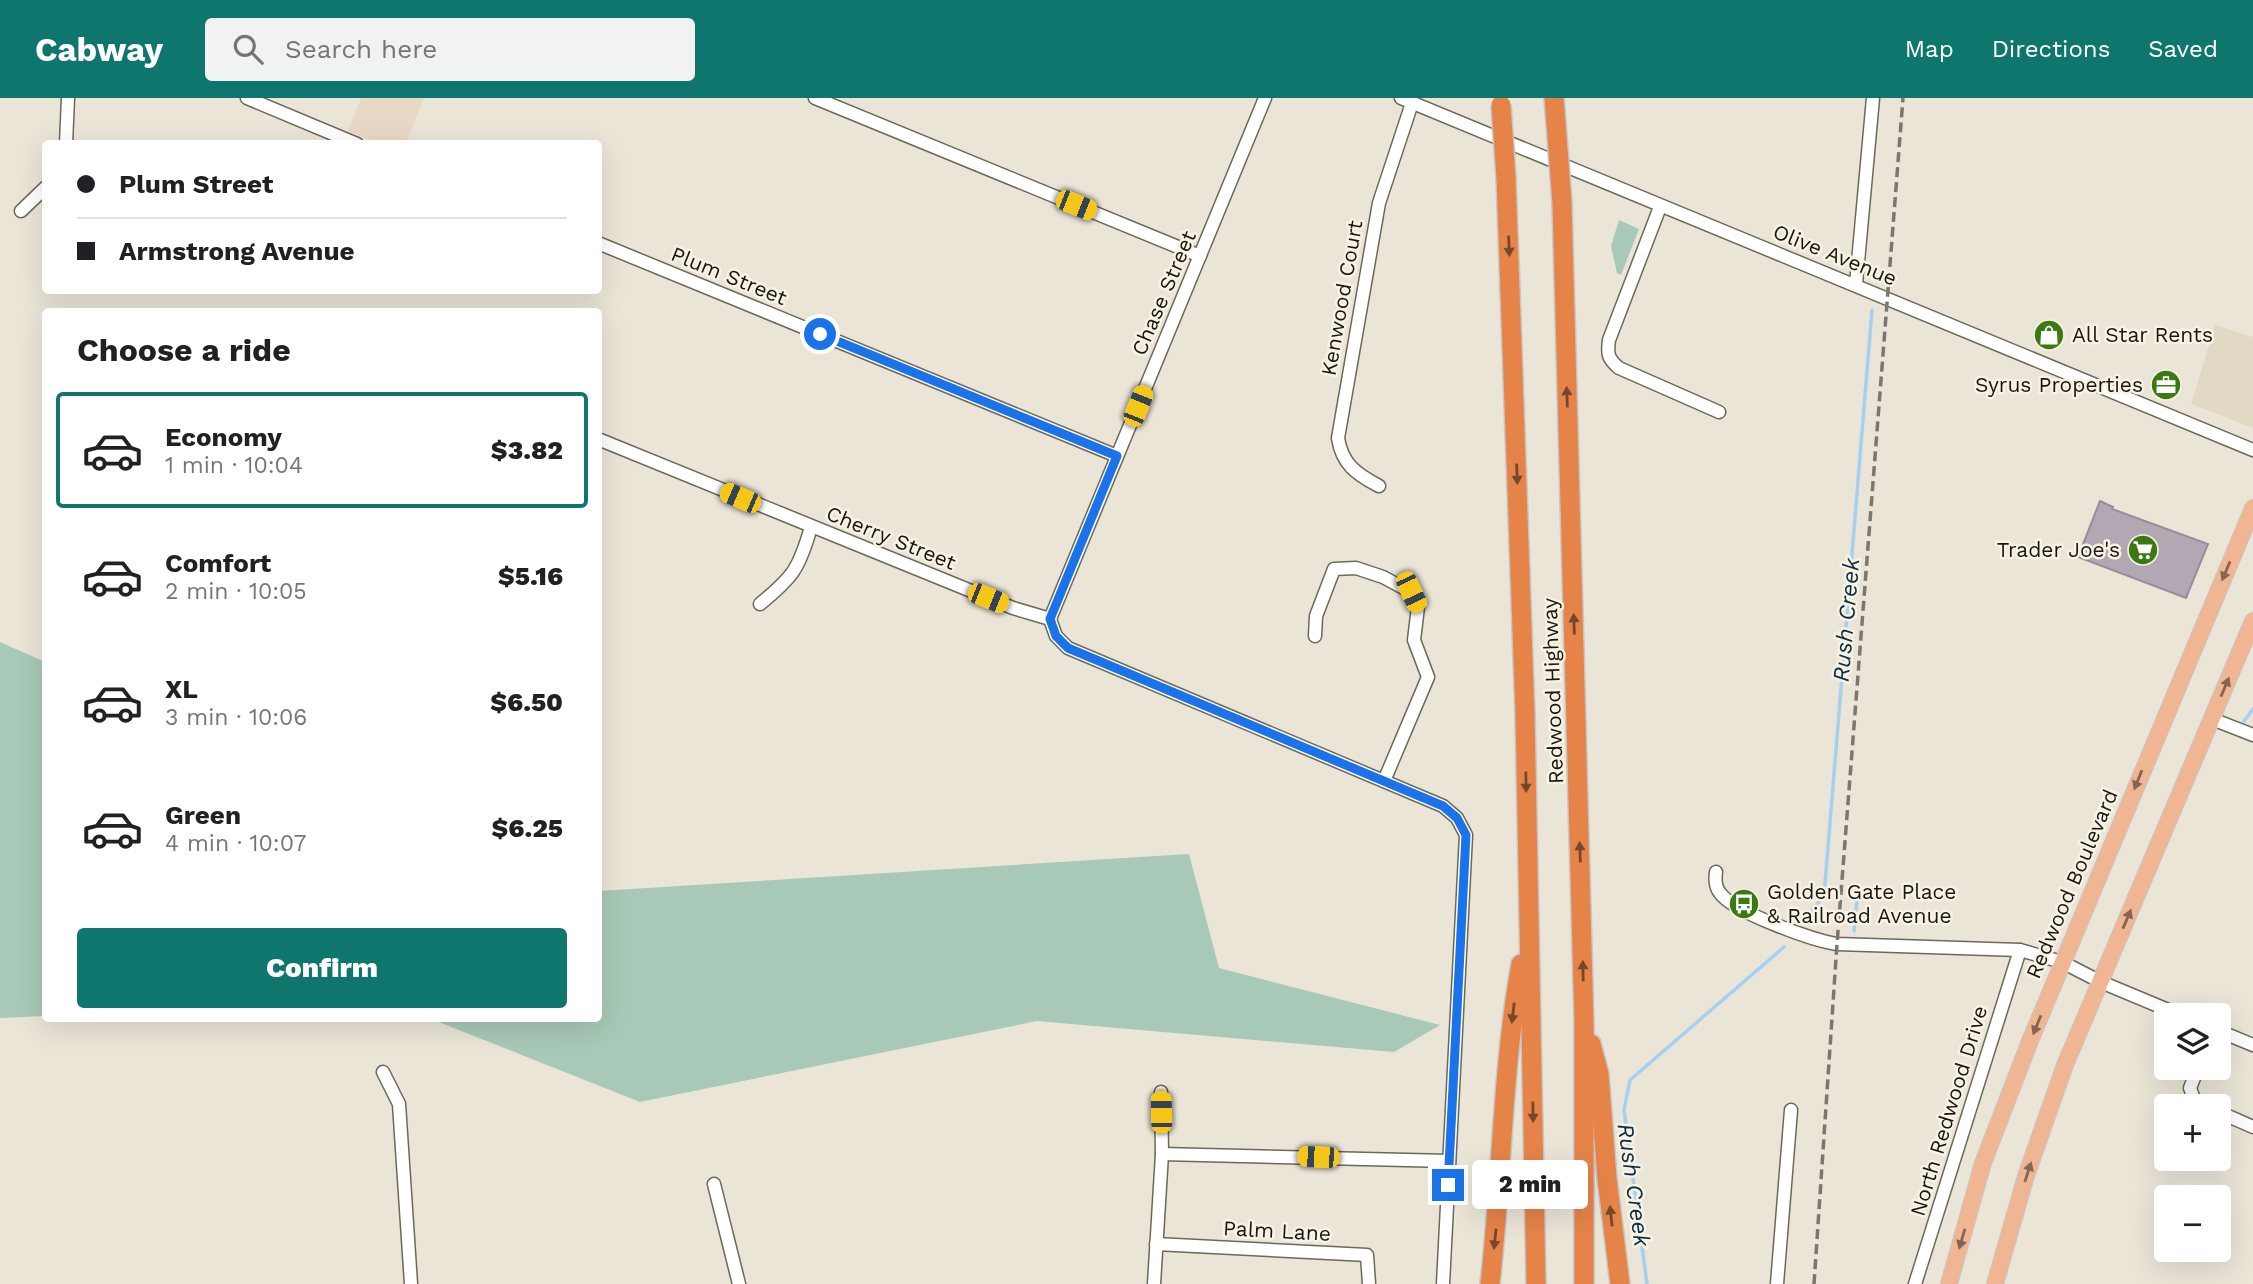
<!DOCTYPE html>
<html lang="en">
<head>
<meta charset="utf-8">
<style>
  body { margin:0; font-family:"Work Sans",sans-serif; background:#f2f2f2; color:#202124; height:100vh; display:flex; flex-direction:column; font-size:26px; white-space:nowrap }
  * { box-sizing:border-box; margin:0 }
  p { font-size:23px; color:#757577 }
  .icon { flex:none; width:38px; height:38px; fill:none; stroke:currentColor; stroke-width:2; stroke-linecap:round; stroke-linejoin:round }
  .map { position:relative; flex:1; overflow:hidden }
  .drawer { position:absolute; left:42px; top:210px; width:560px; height:714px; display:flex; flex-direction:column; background:#fff; border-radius:7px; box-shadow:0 7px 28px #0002 }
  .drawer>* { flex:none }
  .top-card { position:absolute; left:42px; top:42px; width:560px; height:154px; border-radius:7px; box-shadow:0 7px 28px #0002; display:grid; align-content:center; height:154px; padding:0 35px; background:#fff }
  .controls { position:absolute; left:2154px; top:905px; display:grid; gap:14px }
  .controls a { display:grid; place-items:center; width:77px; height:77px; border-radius:7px; background:#fff; box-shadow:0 7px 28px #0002; font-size:35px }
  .end { position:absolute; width:32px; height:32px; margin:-16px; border:9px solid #1a73e8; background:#fff; box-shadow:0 0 0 4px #fff }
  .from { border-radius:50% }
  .bubble { position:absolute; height:49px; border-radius:7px; background:#fff; box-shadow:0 7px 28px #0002; font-size:23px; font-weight:800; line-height:49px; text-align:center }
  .car { position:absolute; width:21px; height:42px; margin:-21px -10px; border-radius:9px; box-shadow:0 0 5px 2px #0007; background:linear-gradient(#f5c518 24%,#345 0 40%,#f5c518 0 76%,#345 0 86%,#f5c518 0) }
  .top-card b { display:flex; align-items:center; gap:24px; height:66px; font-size:26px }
  .top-card b+b { border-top:2px solid #e0e0e0 }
  .top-card i { width:18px; height:18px; background:#202124 }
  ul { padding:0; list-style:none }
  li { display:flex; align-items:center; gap:21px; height:116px; margin:0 14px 10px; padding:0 21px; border:4px solid transparent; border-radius:7px }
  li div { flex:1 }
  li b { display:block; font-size:26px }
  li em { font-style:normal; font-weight:800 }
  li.current { border-color:#0f766e }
  li>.icon { width:63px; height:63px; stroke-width:1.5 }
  h2 { padding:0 35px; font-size:32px; line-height:84px }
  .button { display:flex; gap:14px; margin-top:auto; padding:14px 35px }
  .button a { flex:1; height:80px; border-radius:7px; background:#0f766e; color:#fff; font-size:28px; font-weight:800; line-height:80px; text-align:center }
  header { display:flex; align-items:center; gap:42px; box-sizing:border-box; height:98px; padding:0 35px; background:#0f766e; color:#fff }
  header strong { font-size:33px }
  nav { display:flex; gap:38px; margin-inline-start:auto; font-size:24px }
  .search { width:490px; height:63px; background:#f2f2f2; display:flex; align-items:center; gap:18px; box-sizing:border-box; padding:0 24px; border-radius:7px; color:#757577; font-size:26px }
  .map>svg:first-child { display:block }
  .built { fill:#e2d9c5 }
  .education { fill:#ead8c7 }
  .green { fill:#a8c9b7 }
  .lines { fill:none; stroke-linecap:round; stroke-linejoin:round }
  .stream { stroke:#a6d0f0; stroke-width:3.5 }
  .building { fill:#b1a8b4; stroke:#958d98; stroke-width:2 }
  .minor-casing { stroke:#6d685c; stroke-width:15 }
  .major-casing { stroke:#c8c7c6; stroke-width:18 }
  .highway-casing { stroke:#c8c7c6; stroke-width:22 }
  .minor { stroke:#fff; stroke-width:12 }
  .major { stroke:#f0b592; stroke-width:16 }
  .highway { stroke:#e68349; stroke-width:19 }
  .rail { stroke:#7a776e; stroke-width:3.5; stroke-dasharray:10 5; stroke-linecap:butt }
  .highway-bridge-casing { stroke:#c8c7c6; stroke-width:22; stroke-linecap:butt }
  .highway-bridge { stroke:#e68349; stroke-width:19 }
  .oneway { fill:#75482b }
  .oneway2 { fill:#846652 }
  .route { stroke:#1a73e8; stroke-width:9 }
  .labels { text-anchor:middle; stroke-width:5; stroke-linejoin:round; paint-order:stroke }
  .street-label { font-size:21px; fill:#191712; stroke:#f8f2e4 }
  .poi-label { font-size:21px; fill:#191712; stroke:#f8f2e4; text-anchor:start }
  .water-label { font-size:23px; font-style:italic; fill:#0c2e44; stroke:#f8f2e4 }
</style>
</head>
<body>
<header>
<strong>Cabway</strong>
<div class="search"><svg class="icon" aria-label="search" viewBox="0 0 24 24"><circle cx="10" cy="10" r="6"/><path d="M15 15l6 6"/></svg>Search here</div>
<nav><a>Map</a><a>Directions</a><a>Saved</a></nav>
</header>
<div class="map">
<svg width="2253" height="1186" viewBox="0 0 2253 1186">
  <rect width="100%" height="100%" fill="#eae5d7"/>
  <!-- built -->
  <polygon class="built" points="2215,227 2253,239 2253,330 2191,306"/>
  <!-- education -->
  <polygon class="education" points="361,0 424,0 406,45 379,45 348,33"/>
  <!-- green -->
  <g class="green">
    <polygon points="1619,122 1639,131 1621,177 1617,175 1611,148"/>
    <polygon points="0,544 45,564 45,918 0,920"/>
    <polygon points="1189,756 1219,870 1440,927 1394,954 1037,923 640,1004 431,921 598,920 599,793"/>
  </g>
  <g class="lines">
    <!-- stream -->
    <g class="stream">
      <polyline points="2244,623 2253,611"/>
      <polyline points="1802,825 1824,798 1872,212"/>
      <polyline points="1854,833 1857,803"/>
      <polyline points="1647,1186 1624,1012 1630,982 1784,849"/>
    </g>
  </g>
  <!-- building -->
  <polygon class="building" points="2100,403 2113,409 2112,411 2208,446 2186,500 2078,459"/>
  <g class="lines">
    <!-- minor casing -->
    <g class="minor-casing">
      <g id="minor">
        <polyline points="247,0 357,46"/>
        <polyline points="815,0 1200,158"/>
        <polyline points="1401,0 2253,352"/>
        <polyline points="66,46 68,0"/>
        <path d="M1660 109 1609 242C1607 256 1608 261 1619 270L1719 314"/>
        <polyline points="21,113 46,89"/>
        <polyline points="598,145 1117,358"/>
        <polyline points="1856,186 1873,0"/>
        <polyline points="598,341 1013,510 1050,521 1056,538 1068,550 1443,708 1457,720 1466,737 1443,1186"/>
        <path d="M1379 388C1356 376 1342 366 1338 340L1379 105 1412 5"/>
        <path d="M760 506C793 479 799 471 811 429"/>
        <polyline points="1050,521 1265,0"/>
        <polyline points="1315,538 1316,518 1334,471 1356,470 1383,479 1411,494 1418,509 1414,542 1428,579 1384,683"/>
        <polyline points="2212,621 2253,637"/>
        <path d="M1716 774C1715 781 1715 789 1720 795 1733 814 1814 843 1837 846L2020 852 2062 864 2101 884 2180 917"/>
        <polyline points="2219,933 2253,947"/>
        <polyline points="2198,970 2190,990 2194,1001 2205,1008"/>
        <polyline points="383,974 399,1006 411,1186"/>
        <polyline points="2219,1014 2253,1029"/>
        <polyline points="1162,1056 1449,1063"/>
        <polyline points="714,1086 739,1186"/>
        <polyline points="1156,1146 1367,1157 1369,1186"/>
        <polyline points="1154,1186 1162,1056 1161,994"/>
        <polyline points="1777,1186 1791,1012"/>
        <polyline points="1915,1186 2020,852"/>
      </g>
    </g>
    <!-- major casing -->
    <g class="major-casing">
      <g id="major">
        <polyline points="1949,1186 1983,1065 2030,943 2253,410"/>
        <polyline points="1995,1186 2026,1078 2065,967 2253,523"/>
      </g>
    </g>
    <!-- highway casing -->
    <g class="highway-casing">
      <g id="highway">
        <polyline points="1554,0 1556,25"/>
        <polyline points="1506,80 1525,616 1536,1186"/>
        <polyline points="1562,105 1584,925 1584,1186"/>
        <polyline points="1591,946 1599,976 1607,1080 1620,1186"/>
        <path d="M1490 1186C1502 1080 1502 971 1521 866"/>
      </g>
    </g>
    <!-- minor -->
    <use href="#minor" class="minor"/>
    <!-- major -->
    <use href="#major" class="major"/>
    <!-- highway -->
    <use href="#highway" class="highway"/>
    <!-- rail -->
    <polyline class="rail" points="1814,1186 1837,846 1903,0"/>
    <!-- highway-bridge casing -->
    <g class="highway-bridge-casing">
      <g id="highway-bridge">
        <polyline points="1501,7 1506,80"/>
        <polyline points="1556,25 1562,105"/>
      </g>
    </g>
    <!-- highway-bridge -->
    <use href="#highway-bridge" class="highway-bridge"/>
  </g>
  <!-- one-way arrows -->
  <defs><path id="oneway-solid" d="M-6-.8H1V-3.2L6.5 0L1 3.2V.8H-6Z" transform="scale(1.75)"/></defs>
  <g class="oneway">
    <use href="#oneway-solid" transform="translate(1509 148) rotate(88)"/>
    <use href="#oneway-solid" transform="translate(1567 299) rotate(-92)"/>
    <use href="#oneway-solid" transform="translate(1517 376) rotate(88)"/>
    <use href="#oneway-solid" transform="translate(1574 526) rotate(-92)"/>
    <use href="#oneway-solid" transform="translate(1526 684) rotate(89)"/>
    <use href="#oneway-solid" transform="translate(1580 754) rotate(-92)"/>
    <use href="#oneway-solid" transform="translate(1583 873) rotate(-91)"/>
    <use href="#oneway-solid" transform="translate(1513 915) rotate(97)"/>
    <use href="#oneway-solid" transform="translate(1533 1014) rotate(89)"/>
    <use href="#oneway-solid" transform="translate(1611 1118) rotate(-96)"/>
    <use href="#oneway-solid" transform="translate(1495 1141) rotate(96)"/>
  </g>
  <g class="oneway2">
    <use href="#oneway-solid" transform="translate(2226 473) rotate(113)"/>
    <use href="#oneway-solid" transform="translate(2225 589) rotate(-67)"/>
    <use href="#oneway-solid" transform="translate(2138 682) rotate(112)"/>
    <use href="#oneway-solid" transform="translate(2127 821) rotate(-67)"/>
    <use href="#oneway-solid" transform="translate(2037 927) rotate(112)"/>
    <use href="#oneway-solid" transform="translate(2028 1074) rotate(-72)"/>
    <use href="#oneway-solid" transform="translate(1962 1141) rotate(106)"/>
  </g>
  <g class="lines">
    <!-- route -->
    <polyline class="route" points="820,236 1117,358 1050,521 1056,538 1068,550 1443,708 1457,720 1466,737 1448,1087"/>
  </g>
  <!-- icons -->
  <defs>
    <g id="shop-disc" transform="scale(1.575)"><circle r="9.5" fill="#3b7913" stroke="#f8f2e4"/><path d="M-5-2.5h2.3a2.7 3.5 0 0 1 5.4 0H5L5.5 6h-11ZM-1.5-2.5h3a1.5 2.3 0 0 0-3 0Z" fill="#fff"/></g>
    <g id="office-disc" transform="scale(1.575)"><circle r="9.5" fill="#3b7913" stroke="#f8f2e4"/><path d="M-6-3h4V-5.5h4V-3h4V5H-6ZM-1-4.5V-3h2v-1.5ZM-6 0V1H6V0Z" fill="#fff"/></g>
    <g id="supermarket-disc" transform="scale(1.575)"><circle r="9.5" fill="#3b7913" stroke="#f8f2e4"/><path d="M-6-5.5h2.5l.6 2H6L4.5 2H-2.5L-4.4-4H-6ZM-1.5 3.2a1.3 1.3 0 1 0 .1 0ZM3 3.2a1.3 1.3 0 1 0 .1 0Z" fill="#fff"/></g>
    <g id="bus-disc" transform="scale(1.575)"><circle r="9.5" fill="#3b7913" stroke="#f8f2e4"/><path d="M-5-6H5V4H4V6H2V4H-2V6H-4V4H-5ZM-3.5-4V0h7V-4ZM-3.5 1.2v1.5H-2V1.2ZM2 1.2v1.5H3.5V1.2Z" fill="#fff"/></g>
  </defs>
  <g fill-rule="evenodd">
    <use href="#shop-disc" x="2049" y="237"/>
    <use href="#office-disc" x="2166" y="287"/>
    <use href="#supermarket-disc" x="2143" y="452"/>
    <use href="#bus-disc" x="1744" y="806"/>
  </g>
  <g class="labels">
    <!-- street labels -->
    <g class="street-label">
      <text transform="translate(1835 157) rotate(22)" y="7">Olive Avenue</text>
      <text transform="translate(729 178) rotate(22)" y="7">Plum Street</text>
      <text transform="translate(1164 195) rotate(-67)" y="7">Chase Street</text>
      <text transform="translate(1342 200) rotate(-80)" y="7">Kenwood Court</text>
      <text transform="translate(891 440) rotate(22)" y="7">Cherry Street</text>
      <text transform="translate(1553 593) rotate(-92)" y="7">Redwood Highway</text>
      <text transform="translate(2072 786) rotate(-67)" y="7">Redwood Boulevard</text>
      <text transform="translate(1949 1013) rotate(-73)" y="7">North Redwood Drive</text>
      <text transform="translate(1277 1133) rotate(3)" y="7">Palm Lane</text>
    </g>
    <!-- poi labels -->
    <g class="poi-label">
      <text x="2072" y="244">All Star Rents</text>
      <text x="2143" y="294" text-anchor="end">Syrus Properties</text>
      <text x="2120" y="459" text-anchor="end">Trader Joe's</text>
      <text x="1767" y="801">Golden Gate Place<tspan x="1767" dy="24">&amp; Railroad Avenue</tspan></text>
    </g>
    <!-- water labels -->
    <g class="water-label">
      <text transform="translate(1846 522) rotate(-85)" y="8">Rush Creek</text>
      <text transform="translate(1634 1087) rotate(82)" y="8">Rush Creek</text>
    </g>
  </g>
</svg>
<div class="controls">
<a><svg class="icon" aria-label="layers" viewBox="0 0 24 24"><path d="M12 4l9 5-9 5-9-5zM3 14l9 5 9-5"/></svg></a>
<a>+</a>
<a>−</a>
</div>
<i class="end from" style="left:820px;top:236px"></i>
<i class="end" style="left:1448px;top:1087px"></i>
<div class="bubble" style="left:1472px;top:1062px;width:116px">2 min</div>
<i class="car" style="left:1076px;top:107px;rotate:112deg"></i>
<i class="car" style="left:1138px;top:308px;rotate:22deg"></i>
<i class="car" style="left:740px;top:400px;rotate:293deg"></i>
<i class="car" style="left:1411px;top:494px;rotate:155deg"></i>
<i class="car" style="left:988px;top:500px;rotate:112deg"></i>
<i class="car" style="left:1161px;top:1014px;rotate:359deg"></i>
<i class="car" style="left:1318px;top:1059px;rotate:272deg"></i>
<div class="top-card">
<b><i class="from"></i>Plum Street</b>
<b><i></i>Armstrong Avenue</b>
</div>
<section class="drawer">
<h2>Choose a ride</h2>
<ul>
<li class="current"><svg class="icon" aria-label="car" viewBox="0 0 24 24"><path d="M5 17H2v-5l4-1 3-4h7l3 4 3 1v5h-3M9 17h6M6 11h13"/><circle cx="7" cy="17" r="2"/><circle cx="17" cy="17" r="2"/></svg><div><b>Economy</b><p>1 min · 10:04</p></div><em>$3.82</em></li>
<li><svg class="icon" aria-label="car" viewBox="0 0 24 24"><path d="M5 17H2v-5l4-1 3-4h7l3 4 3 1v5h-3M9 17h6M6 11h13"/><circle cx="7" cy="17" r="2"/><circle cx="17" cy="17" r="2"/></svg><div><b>Comfort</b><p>2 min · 10:05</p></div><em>$5.16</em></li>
<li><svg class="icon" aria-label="car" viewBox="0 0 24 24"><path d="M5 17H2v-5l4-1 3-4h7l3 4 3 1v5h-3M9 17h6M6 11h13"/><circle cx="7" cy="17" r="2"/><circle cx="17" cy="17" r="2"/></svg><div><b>XL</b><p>3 min · 10:06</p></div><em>$6.50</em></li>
<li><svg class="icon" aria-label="car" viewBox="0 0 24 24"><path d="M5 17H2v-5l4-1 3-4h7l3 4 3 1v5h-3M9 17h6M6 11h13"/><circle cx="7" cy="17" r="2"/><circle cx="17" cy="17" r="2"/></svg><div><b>Green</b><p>4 min · 10:07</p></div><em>$6.25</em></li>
</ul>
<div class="button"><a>Confirm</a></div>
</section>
</div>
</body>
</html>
